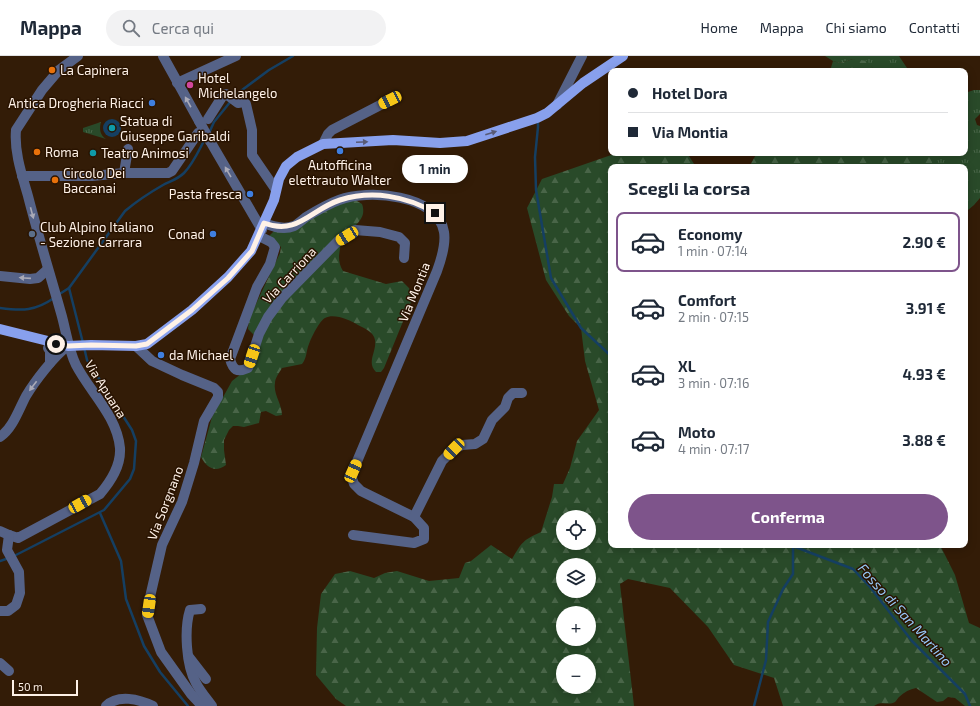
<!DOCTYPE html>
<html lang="it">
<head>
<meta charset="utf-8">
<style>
  body { margin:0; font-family:"Exo 2",sans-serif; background:#f2f2f3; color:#1f2937; height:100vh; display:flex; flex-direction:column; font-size:15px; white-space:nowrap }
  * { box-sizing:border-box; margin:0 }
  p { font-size:13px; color:#747a83 }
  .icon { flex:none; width:22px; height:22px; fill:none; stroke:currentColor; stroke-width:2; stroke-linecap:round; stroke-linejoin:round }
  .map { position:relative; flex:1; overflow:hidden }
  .details { position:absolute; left:608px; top:108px; width:360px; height:384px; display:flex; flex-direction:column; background:#fff; border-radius:8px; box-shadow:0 2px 10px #0003 }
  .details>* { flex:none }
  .banner { position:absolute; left:608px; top:12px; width:360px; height:88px; border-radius:8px; box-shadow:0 2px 10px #0003; display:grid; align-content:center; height:88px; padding:0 20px; background:#fff }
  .controls { position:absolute; left:556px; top:454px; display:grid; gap:8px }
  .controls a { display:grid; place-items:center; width:40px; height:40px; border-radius:50%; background:#fff; box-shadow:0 2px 10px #0003; font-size:20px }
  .scale { position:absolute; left:12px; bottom:10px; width:66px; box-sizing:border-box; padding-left:4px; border:2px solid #fef1e7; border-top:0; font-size:11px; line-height:14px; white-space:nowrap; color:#fef1e7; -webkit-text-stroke:3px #291300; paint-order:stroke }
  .end { position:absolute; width:18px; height:18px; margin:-9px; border:5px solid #fef1e7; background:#111; box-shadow:0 0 0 2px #111 }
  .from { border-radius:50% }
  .bubble { position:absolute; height:28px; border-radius:14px; background:#fff; box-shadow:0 2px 10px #0003; font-size:13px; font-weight:700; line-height:28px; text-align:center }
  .car { position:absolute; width:12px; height:24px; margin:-12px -6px; border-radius:5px; box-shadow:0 0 3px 1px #0007; background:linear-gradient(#f5c518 24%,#345 0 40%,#f5c518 0 76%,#345 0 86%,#f5c518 0) }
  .banner b { display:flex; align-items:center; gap:14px; height:38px; font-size:15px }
  .banner b+b { border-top:1px solid #e0e1e3 }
  .banner i { width:10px; height:10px; background:#1f2937 }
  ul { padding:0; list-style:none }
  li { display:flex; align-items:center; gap:12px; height:60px; margin:0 8px 6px; padding:0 12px; border:2px solid transparent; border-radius:8px }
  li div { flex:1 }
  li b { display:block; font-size:15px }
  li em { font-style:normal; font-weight:700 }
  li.selected { border-color:#7e548b }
  li>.icon { width:36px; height:36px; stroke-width:1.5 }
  h2 { padding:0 20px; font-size:18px; line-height:48px }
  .primary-button { display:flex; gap:8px; margin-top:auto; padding:8px 20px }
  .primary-button a { flex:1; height:46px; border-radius:24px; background:#7e548b; color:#fff; font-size:16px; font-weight:700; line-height:46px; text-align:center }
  header { display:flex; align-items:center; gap:24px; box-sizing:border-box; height:56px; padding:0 20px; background:#fff; border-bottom:1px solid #e0e1e3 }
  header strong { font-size:19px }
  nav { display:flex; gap:22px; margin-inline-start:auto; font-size:14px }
  .search { width:280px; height:36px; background:#f2f2f3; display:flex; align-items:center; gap:10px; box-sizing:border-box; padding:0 14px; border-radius:22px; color:#747a83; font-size:15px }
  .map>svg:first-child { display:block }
  .grass { fill:url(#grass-tufts) }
  .forest { fill:url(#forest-firs); fill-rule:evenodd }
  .water { fill:#153f62 }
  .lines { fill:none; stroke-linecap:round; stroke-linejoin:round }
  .stream { stroke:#153f62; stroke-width:2.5 }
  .minor { stroke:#556287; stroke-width:10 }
  .major { stroke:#88a0ed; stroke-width:10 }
  .minor-bridge { stroke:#556287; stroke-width:10 }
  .oneway { fill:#aaaab7 }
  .oneway2 { fill:#585a76 }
  .route { stroke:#fef1e7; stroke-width:5 }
  .food-dot { fill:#e8710a; stroke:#291300; stroke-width:1.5 }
  .hotel-dot { fill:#d1479c; stroke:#291300; stroke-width:1.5 }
  .shop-dot { fill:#3f7fe0; stroke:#291300; stroke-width:1.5 }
  .culture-dot { fill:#0f9aa8; stroke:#291300; stroke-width:1.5 }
  .service-dot { fill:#5c6f8a; stroke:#291300; stroke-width:1.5 }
  .labels { text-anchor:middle; stroke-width:3; stroke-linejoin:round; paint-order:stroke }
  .poi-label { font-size:13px; fill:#fef1e7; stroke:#291300; text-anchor:start }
  .street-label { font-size:13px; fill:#fef1e7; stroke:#291300 }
  .water-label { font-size:14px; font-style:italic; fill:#96c8f7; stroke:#291300 }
</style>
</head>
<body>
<header>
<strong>Mappa</strong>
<div class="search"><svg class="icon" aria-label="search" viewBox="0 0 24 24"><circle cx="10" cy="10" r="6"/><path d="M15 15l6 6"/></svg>Cerca qui</div>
<nav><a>Home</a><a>Mappa</a><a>Chi siamo</a><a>Contatti</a></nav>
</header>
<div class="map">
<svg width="980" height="650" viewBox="0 0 980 650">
  <defs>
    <pattern id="grass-tufts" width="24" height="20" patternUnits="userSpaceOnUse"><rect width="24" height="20" fill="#294a29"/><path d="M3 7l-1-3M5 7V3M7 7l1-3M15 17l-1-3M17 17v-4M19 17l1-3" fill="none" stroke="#496548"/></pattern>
    <pattern id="forest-firs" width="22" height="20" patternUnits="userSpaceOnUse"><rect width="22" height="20" fill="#294a29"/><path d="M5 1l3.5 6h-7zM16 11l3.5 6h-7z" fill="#496548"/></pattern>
  </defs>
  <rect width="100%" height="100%" fill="#331c07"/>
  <!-- grass -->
  <g class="grass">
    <polygon points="825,0 899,0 909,15 873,15 872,11 853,3 840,7 833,5"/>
    <polygon points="974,34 980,34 980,58 975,63 977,69 980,70 980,142 974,149 968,154 965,153 965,111 932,111 932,97 965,97 965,35 968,36"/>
    <path d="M101 66C99 73 100 79 106 83L83 76V72Z"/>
  </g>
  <!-- forest -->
  <g class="forest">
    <polygon points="853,3 867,5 872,11 873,15 830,15 833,5 840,7"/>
    <path d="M617 97H687L696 111H611V489H940L955 519 969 567 980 572V650H965L955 642 948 641 943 645 937 646 916 632C910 633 904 636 899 641 898 642 896 645 895 646 888 650 881 644 874 650H783L774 622 734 609 708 571 670 532 628 523 620 528 634 650H346L336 643 316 619 317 572 321 538 335 518 350 515 374 522 385 517 397 515 429 525 459 522 465 507 471 505 491 489 512 503C522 486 523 484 541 476L552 441 554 428H563L570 412 577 385 599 354 585 305 581 272 569 260 546 224 527 152 542 123ZM563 461H589V487H563ZM563 509H589V535H563ZM563 557H589V583H563ZM563 605H589V631H563Z"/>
    <polygon points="757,97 932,97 932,111 749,111"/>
    <path d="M351 145H357L362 148C368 165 351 170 344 182 340 187 340 194 339 200 339 206 340 210 343 215L386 228 402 225 409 232 413 241 384 312 381 316H376C366 306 377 296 375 284 374 276 364 272 358 269 350 264 334 257 325 262 320 264 311 282 309 288 306 295 307 302 302 308L282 312C279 317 275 322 275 327 273 338 282 348 282 359L276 360 266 355 261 356 259 367 244 371 238 370H233L229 374 224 384V394L226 409C215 417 207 412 201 401L212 361 232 325 241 318 256 281 248 273 249 263 280 197 281 191 269 180 274 175 335 150Z"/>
  </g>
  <!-- water -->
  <circle class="water" cx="112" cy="72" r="9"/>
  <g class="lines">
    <!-- stream -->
    <g class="stream">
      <polyline points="234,41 238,37 269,14 293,0"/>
      <polyline points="538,68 538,71 535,101 536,134 551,222 581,272 611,300"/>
      <polyline points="209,77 214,66 231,45"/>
      <polyline points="69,232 83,287"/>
      <path d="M58 239 69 232 125 155C137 145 149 137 163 129 171 125 178 123 184 117 193 108 199 94 205 83"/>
      <path d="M0 252C23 255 35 255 54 242"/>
      <polyline points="100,457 121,505 126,543 144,590 160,616 188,650"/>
      <polyline points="790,489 853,513 870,531 912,585 965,638 970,650"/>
      <polyline points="14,500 104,454 130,423 134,413 136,385 132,374 87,304 84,291"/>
      <polyline points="0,505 9,502"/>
      <polyline points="754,650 766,604 768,566 783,533 793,518 793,491"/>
    </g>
    <!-- minor -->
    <g class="minor">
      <polyline points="163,0 199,65"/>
      <polyline points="177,27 236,0"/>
      <polyline points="557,49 582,0"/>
      <polyline points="208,63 222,41 226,38 238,47 243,46 246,48 252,74 252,99 276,134"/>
      <polyline points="210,85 262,174"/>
      <polyline points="323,88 328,78 332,74 390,44"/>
      <polyline points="124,117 128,93"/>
      <polyline points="22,120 92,120 124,117 168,117 172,115 198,77"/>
      <path d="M264 167C274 171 284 174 294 170 298 168 302 164 306 161 316 155 328 148 339 144 367 133 438 138 444 176 446 188 441 204 437 215L353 415 352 422 354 428 361 435 414 461 424 472V483L414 487 353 479"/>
      <path d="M259 180 271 186 275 191 270 208 257 231 230 303C233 314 237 317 248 312L259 278 268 261 282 242 339 184 355 174 380 176 399 181 405 187 404 202"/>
      <polyline points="0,220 30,223 38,222 47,214"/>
      <polyline points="136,290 152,305 182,319 214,332 218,336 218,341 204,365 194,407 182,446 162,489 150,541 147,559 161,596 191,638 202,650"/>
      <polyline points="48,292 50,295 50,307"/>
      <path d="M0 381C13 372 19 353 26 340 35 325 54 300 68 290"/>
      <polyline points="414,461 442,405 454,393 462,389 475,388 483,383 492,364 505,351 508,342 513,337 522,337"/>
      <path d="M0 475 9 479 18 482 100 438C111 425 121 410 120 392 117 360 90 336 76 309 68 293 66 274 61 257 50 218 38 179 28 140 22 119 14 96 16 74L42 34 59 14 78 0"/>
      <path d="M201 553 190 554C184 573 186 609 196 627 200 635 207 643 212 650"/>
      <polyline points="0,555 8,555 16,549 20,537 19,516 7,494 9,479"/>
      <polyline points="189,601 206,623"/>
      <polyline points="0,607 9,615"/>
      <path d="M106 650C118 638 139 643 153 650"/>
    </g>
    <!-- major -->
    <polyline class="major" points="0,273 68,290 91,289 136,290 147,288 192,254 228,221 251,195 274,144 279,123 286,110 297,101 323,88 393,84 440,87 467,85 537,62 547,57 583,27 623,0"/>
    <!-- minor-bridge -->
    <polyline class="minor-bridge" points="199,65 210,85"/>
  </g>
  <!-- one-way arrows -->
  <defs><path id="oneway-solid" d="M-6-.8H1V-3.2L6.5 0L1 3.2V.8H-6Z"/></defs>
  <g class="oneway">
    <use href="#oneway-solid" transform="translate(188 46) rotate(-119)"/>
    <use href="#oneway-solid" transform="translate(228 116) rotate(-120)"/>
    <use href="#oneway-solid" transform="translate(32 157) rotate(75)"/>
    <use href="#oneway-solid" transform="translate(25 222) rotate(-176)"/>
    <use href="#oneway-solid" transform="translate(33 330) rotate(127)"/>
  </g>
  <g class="oneway2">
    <use href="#oneway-solid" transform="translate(491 77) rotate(-18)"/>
    <use href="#oneway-solid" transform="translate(362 86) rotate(-3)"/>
  </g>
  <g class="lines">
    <!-- route -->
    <path class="route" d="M56 288 68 290 91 289 136 290 147 288 192 254 228 222 252 195 264 167C298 180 311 153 340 144 372 134 407 140 435 157"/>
  </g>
  <!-- markers -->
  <g class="food-dot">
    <circle cx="52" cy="14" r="4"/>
    <circle cx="37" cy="96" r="4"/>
    <circle cx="55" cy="124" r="4"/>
  </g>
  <circle class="hotel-dot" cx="190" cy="29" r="4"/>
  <g class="shop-dot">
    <circle cx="152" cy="47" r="4"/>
    <circle cx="340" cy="95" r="4"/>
    <circle cx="250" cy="138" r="4"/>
    <circle cx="213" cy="178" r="4"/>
    <circle cx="161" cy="299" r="4"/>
  </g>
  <g class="culture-dot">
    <circle cx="112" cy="72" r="4"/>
    <circle cx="93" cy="97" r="4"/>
  </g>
  <circle class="service-dot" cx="32" cy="178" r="4"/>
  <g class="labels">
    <!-- poi labels -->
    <g class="poi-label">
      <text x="60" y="19">La Capinera</text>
      <text x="198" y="27">Hotel<tspan x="198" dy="15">Michelangelo</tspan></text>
      <text x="144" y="52" text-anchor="end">Antica Drogheria Riacci</text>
      <text x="120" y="70">Statua di<tspan x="120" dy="15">Giuseppe Garibaldi</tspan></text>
      <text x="45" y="101">Roma</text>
      <text x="101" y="102">Teatro Animosi</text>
      <text x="340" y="114" text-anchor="middle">Autofficina<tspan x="340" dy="15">elettrauto Walter</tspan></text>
      <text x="63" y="122">Circolo Dei<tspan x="63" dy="15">Baccanai</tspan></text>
      <text x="242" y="143" text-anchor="end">Pasta fresca</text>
      <text x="40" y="176">Club Alpino Italiano<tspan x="40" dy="15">- Sezione Carrara</tspan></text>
      <text x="205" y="183" text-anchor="end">Conad</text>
      <text x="169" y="304">da Michael</text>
    </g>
    <!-- street labels -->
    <g class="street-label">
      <text transform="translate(289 219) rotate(-47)" y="5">Via Carriona</text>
      <text transform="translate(414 236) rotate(-68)" y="5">Via Montia</text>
      <text transform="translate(106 333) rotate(58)" y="5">Via Apuana</text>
      <text transform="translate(165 447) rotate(-69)" y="5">Via Sorgnano</text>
    </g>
    <!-- water labels -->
    <g class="water-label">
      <text transform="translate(905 559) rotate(48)" y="5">Fosso di San Martino</text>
    </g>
  </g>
</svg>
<div class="controls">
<a><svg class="icon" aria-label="locate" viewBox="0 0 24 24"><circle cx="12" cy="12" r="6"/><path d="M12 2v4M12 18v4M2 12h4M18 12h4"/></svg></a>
<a><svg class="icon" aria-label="layers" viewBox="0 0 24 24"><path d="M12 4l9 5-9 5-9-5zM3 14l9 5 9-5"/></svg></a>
<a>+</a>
<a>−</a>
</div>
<div class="scale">50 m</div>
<i class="end from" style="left:56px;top:288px"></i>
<i class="end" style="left:435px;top:157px"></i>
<div class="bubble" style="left:402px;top:99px;width:66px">1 min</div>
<i class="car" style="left:390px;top:44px;rotate:244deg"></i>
<i class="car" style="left:347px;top:180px;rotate:238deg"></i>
<i class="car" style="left:252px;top:300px;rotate:198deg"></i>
<i class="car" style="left:454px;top:393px;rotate:224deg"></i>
<i class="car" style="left:353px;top:415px;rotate:24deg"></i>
<i class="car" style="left:80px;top:448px;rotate:61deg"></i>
<i class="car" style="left:149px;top:550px;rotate:188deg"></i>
<div class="banner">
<b><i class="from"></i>Hotel Dora</b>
<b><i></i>Via Montia</b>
</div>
<section class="details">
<h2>Scegli la corsa</h2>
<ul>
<li class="selected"><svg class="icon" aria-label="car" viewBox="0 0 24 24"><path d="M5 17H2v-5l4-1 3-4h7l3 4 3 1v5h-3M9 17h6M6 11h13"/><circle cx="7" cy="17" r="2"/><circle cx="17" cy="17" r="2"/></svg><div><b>Economy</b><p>1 min · 07:14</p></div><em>2.90 €</em></li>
<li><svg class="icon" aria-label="car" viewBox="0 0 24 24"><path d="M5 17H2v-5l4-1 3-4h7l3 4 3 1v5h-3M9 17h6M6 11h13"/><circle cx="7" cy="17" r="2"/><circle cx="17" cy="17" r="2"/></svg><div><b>Comfort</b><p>2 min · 07:15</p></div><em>3.91 €</em></li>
<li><svg class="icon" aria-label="car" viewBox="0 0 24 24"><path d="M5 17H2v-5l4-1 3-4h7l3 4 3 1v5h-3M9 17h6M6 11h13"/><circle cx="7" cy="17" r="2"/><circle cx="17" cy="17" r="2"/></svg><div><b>XL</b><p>3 min · 07:16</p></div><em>4.93 €</em></li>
<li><svg class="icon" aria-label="car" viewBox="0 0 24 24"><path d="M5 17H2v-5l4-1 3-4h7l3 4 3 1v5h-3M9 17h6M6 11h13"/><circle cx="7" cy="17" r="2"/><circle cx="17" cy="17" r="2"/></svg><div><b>Moto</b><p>4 min · 07:17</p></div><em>3.88 €</em></li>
</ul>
<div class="primary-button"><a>Conferma</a></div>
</section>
</div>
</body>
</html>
